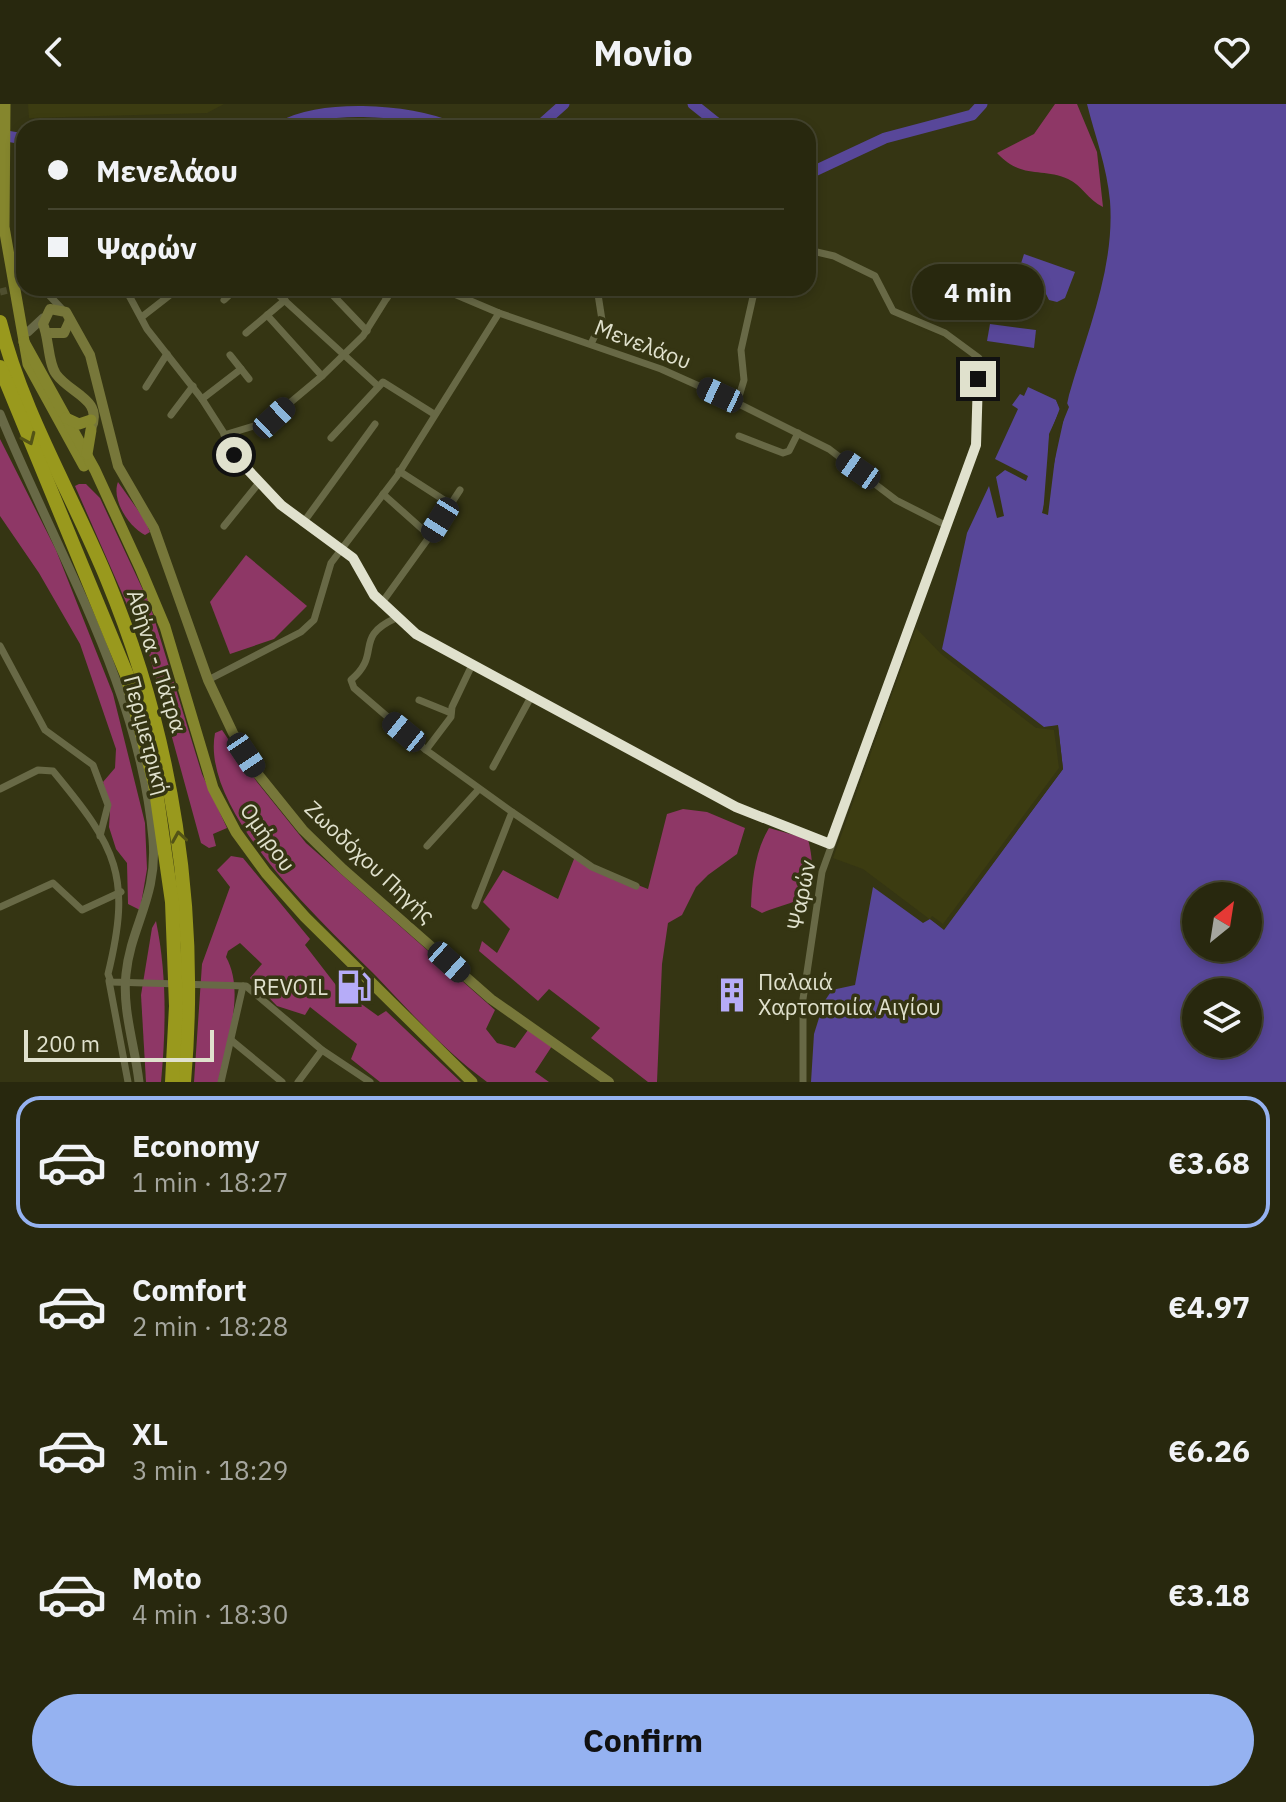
<!DOCTYPE html>
<html lang="en">
<head>
<meta charset="utf-8">
<style>
  body { margin:0; font-family:"IBM Plex Sans",sans-serif; background:#303017; color:#f1f3f6; height:100vh; display:flex; flex-direction:column; font-size:30px; white-space:nowrap }
  * { box-sizing:border-box; margin:0 }
  p { font-size:26px; color:#a5a69e }
  .icon { flex:none; width:44px; height:44px; fill:none; stroke:currentColor; stroke-width:2; stroke-linecap:round; stroke-linejoin:round }
  .map { position:relative; height:978px; overflow:hidden }
  .drawer { display:flex; flex-direction:column; background:#28280e; flex:1 }
  .drawer>* { flex:none }
  .top-card { position:absolute; left:16px; top:16px; width:800px; height:176px; border-radius:24px; box-shadow:0 4px 12px #0003,0 0 0 2px #44442e; display:grid; align-content:center; height:176px; padding:0 32px; background:#28280e }
  .needle { width:52px; rotate:30deg }
  .tools { position:absolute; left:1182px; top:778px; display:grid; gap:16px }
  .tools a { display:grid; place-items:center; width:80px; height:80px; border-radius:50%; background:#28280e; box-shadow:0 4px 12px #0003,0 0 0 2px #44442e; font-size:40px }
  .scale { position:absolute; left:24px; bottom:20px; width:190px; box-sizing:border-box; padding-left:8px; border:4px solid #e0e1cd; border-top:0; font-size:22px; line-height:28px; white-space:nowrap; color:#e0e1cd; -webkit-text-stroke:6px #353513; paint-order:stroke }
  .end { position:absolute; width:36px; height:36px; margin:-18px; border:10px solid #e0e1cd; background:#111; box-shadow:0 0 0 4px #111 }
  .from { border-radius:50% }
  .bubble { position:absolute; height:56px; border-radius:28px; background:#28280e; box-shadow:0 4px 12px #0003,0 0 0 2px #44442e; font-size:26px; font-weight:700; line-height:56px; text-align:center }
  .car { position:absolute; width:24px; height:48px; margin:-24px -12px; border-radius:10px; box-shadow:0 0 6px 2px #0007; background:linear-gradient(#222 24%,#8ab4d8 0 40%,#222 0 76%,#8ab4d8 0 86%,#222 0) }
  .top-card b { display:flex; align-items:center; gap:28px; height:76px; font-size:30px }
  .top-card b+b { border-top:2px solid #44442e }
  .top-card i { width:20px; height:20px; background:#f1f3f6 }
  ul { padding:14px 0 0; list-style:none }
  li { display:flex; align-items:center; gap:24px; height:132px; margin:0 16px 12px; padding:0 16px; border:4px solid transparent; border-radius:24px }
  li div { flex:1 }
  li b { display:block; font-size:30px }
  li em { font-style:normal; font-weight:700 }
  li.current { border-color:#95b2f1 }
  li>.icon { width:72px; height:72px; stroke-width:1.5 }
  .primary-button { display:flex; gap:16px; margin-top:auto; padding:16px 32px }
  .primary-button a { flex:1; height:92px; border-radius:48px; background:#95b2f1; color:#111; font-size:32px; font-weight:700; line-height:92px; text-align:center }
  header { display:flex; justify-content:space-between; align-items:center; height:104px; padding:0 32px; background:#28280e; font-size:36px; font-weight:700 }
  .map>svg:first-child { display:block }
  .built { fill:#3c3c11 }
  .green { fill:#8e3766 }
  .water { fill:#584799; fill-rule:evenodd }
  .pier { fill:#353513 }
  .lines { fill:none; stroke-linecap:round; stroke-linejoin:round }
  .river { stroke:#584799; stroke-width:11 }
  .minor-tunnel { stroke:#4f4f2f; stroke-width:7; stroke-dasharray:7 3.5; stroke-linecap:butt }
  .minor { stroke:#686946; stroke-width:7 }
  .tertiary { stroke:#686946; stroke-width:9 }
  .secondary { stroke:#77773a; stroke-width:10 }
  .primary { stroke:#85862d; stroke-width:11 }
  .motorway { stroke:#99991d; stroke-width:14 }
  .oneway { stroke:#535316 }
  .route { stroke:#e0e1cd; stroke-width:10 }
  .labels { text-anchor:middle; stroke-width:7; stroke-linejoin:round; paint-order:stroke }
  .street-label { font-size:22px; fill:#e0e1cd; stroke:#353513 }
  .poi-label { font-size:22px; fill:#e0e1cd; stroke:#353513; text-anchor:start }
</style>
</head>
<body>
<header><svg class="icon" aria-label="back" viewBox="0 0 24 24"><path d="M15 5l-7 7 7 7"/></svg>Movio<svg class="icon" aria-label="heart" viewBox="0 0 24 24"><path d="M12 20l-8-8c-3-5 5-10 8-4 3-6 11-1 8 4z"/></svg></header>
<div class="map">
<svg width="1286" height="978" viewBox="0 0 1286 978">
  <rect width="100%" height="100%" fill="#353513"/>
  <!-- built -->
  <g class="built">
    <polygon points="28,0 224,0 207,9 29,14"/>
    <polygon points="916,524 941,550 1036,624 1058,621 1063,665 944,826 863,765 833,754"/>
  </g>
  <!-- green -->
  <g class="green">
    <path d="M1055 0H1077L1097 48 1103 103C1088 96 1082 81 1068 75 1042 63 1022 76 997 49L1034 30Z"/>
    <polygon points="0,335 56,446 113,590 145,719 147,765 140,806 128,800 127,759 116,745 109,723 110,707 103,678 115,664 116,645 80,540 39,469 0,412"/>
    <path d="M118 378 145 416 150 428 145 431C129 423 111 396 118 378Z"/>
    <polygon points="79,380 86,380 100,394 150,501 202,670 227,724 213,730 216,742 209,744 201,739 150,553 75,382"/>
    <polygon points="246,451 307,502 274,535 230,550 210,498"/>
    <path d="M222 626 257 678 306 739 495 906 486 925 497 939 515 944 528 926 552 942 535 968 549 978H487C446 948 411 909 376 872 324 820 200 708 215 629Z"/>
    <polygon points="683,705 707,708 745,724 737,750 708,771 696,783 682,811 668,819 662,860 657,978 648,978 591,934 600,924 549,885 538,897 479,847 482,837 497,849 510,825 483,798 503,766 558,795 576,750 605,768 648,785 667,710"/>
    <path d="M769 724 808 735C813 755 818 788 793 798 782 802 773 804 762 809L751 803C752 776 755 747 769 724Z"/>
    <path d="M231 752 243 754 310 835 305 841 349 898 353 894 378 912 386 907 461 978H380L351 955 357 940 310 903 305 911 277 902 250 874 262 860 240 839 228 847 226 853C246 889 226 940 218 978H194L202 860 230 783 217 766Z"/>
    <path d="M156 817C167 870 166 925 161 978H146L141 891 152 824Z"/>
  </g>
  <!-- water -->
  <g class="water">
    <path d="M1087 0H1286V978H811L814 930 824 898 832 886 855 881 873 783 923 819 930 815 944 825 1063 665 1058 622 1044 623 942 545 967 429 989 382 997 414 1004 412 996 373 1005 366 1026 377 1028 372 995 355 1018 305 1012 301 1020 290 1024 292 1028 283 1056 296 1060 304 1049 333 1043 410 1069 291C1087 228 1115 164 1110 97 1107 63 1095 32 1087 0ZM1196 792H1248V844H1196ZM1196 888H1248V940H1196Z"/>
    <polygon points="1024,150 1075,168 1065,194 1057,198 1049,196 1042,182 1031,189 1020,185 1016,175"/>
    <polygon points="990,220 1036,226 1034,244 987,237"/>
  </g>
  <!-- pier -->
  <g class="pier">
    <polygon points="1056,296 1063,299 1064,305 1066,297 1069,303 1058,330 1048,411 1042,409 1048,384 1049,330 1060,306"/>
    <polygon points="1058,621 1063,665 944,826 930,815 932,812 943,820 1059,664 1054,626 1038,624"/>
  </g>
  <g class="lines">
    <!-- river -->
    <g class="river">
      <polyline points="693,0 723,24"/>
      <path d="M279 24C316 0 408 4 453 24"/>
      <polyline points="537,24 564,0"/>
      <polyline points="0,31 24,35"/>
      <polyline points="808,70 885,34 972,11 982,0"/>
    </g>
    <!-- minor-tunnel -->
    <polyline class="minor-tunnel" points="0,188 17,184"/>
    <!-- minor -->
    <g class="minor">
      <polyline points="25,184 47,189 62,205"/>
      <polyline points="125,184 147,225 202,295 250,370 303,419 353,454 374,491 416,530 736,703 830,740"/>
      <polyline points="271,184 378,282"/>
      <polyline points="326,184 367,227"/>
      <polyline points="377,184 387,194"/>
      <polyline points="440,184 499,209 661,265 737,299 829,345 896,396 947,422"/>
      <polyline points="224,196 237,184"/>
      <polyline points="267,211 322,272"/>
      <polyline points="143,212 179,184"/>
      <polyline points="246,229 285,196"/>
      <polyline points="591,240 602,216 597,184"/>
      <polyline points="230,251 249,275"/>
      <polyline points="146,283 167,250"/>
      <polyline points="202,295 241,265"/>
      <polyline points="737,299 744,276 741,246 755,184"/>
      <polyline points="171,311 193,282"/>
      <polyline points="224,331 267,318 322,272 363,232 393,184"/>
      <polyline points="739,332 783,349 789,347 798,329"/>
      <polyline points="331,334 383,278 434,310"/>
      <polyline points="399,367 444,396"/>
      <polyline points="303,419 375,320"/>
      <polyline points="224,422 258,380"/>
      <polyline points="430,432 460,386"/>
      <polyline points="381,500 430,432 383,390"/>
      <path d="M396 514C352 534 383 549 351 576L354 584 426 646 512 708 475 802"/>
      <polyline points="0,542 45,626 93,661 108,701 100,732"/>
      <polyline points="208,576 301,528 314,516 331,459 397,372 499,209"/>
      <polyline points="419,596 451,609"/>
      <polyline points="426,646 451,613 452,603 472,561"/>
      <polyline points="493,663 532,591"/>
      <path d="M0 685 38 666 53 667C117 744 132 772 108 870L111 878 246 882 322 946 370 978"/>
      <polyline points="512,708 592,763 636,782"/>
      <polyline points="427,742 479,685"/>
      <polyline points="0,803 53,779 82,806 121,788"/>
      <polyline points="109,877 128,978"/>
      <polyline points="231,936 282,978"/>
      <polyline points="221,978 243,882"/>
      <polyline points="298,978 322,946"/>
      <polyline points="803,978 803,895 822,768 976,341 979,254 945,229 893,207 875,172 834,152 808,146"/>
    </g>
    <!-- tertiary -->
    <g class="tertiary">
      <polyline points="28,228 43,214"/>
      <path d="M0 310C56 448 140 583 153 735 158 793 131 821 126 870 122 906 135 942 139 978"/>
    </g>
    <!-- secondary -->
    <g class="secondary">
      <polyline points="48,229 64,229 70,216"/>
      <path d="M91 325C104 295 70 290 56 270 48 259 49 234 43 220L50 205 66 208 90 251 118 362 154 424 208 576 233 629 257 669 303 726 343 765 491 895 609 978"/>
    </g>
    <!-- primary -->
    <g class="primary">
      <polyline points="5,0 4,123 28,260 84,362"/>
      <polyline points="24,238 95,366 141,466 165,523 213,684 236,728 266,769 305,813 472,978"/>
      <polyline points="66,314 79,320 91,316"/>
      <polyline points="87,350 91,326"/>
    </g>
    <!-- motorway -->
    <g class="motorway">
      <path d="M0 218C22 308 72 390 107 475 173 634 199 806 184 978"/>
      <polyline points="0,263 127,571 155,680 172,798 176,902 172,978"/>
    </g>
  </g>
  <!-- one-way arrows -->
  <defs><path id="oneway-chevron" d="M-2-3.5L2.5 0L-2 3.5" fill="none" stroke-width="1.6" stroke-linecap="round" stroke-linejoin="round" transform="scale(2)"/></defs>
  <g class="oneway">
    <use href="#oneway-chevron" transform="translate(29 335) rotate(66)"/>
    <use href="#oneway-chevron" transform="translate(179 733) rotate(-99)"/>
  </g>
  <g class="lines">
    <!-- route -->
    <polyline class="route" points="234,351 281,401 353,454 374,491 416,530 736,703 830,740 976,341 978,275"/>
  </g>
  <!-- icons -->
  <defs>
    <g id="fuel-bare" transform="scale(2.76)"><path d="M-5.5-6h7V0h2V4h1.3V-2.5L3-4.5l.8-.8L6-3V5H2.5V1h-1V6h-7ZM-4.2-4.7v3.2H.2V-4.7Z" fill="#b6acf8" stroke="#353513" stroke-width="2.5" paint-order="stroke"/></g>
    <g id="building-bare" transform="scale(2.76)"><path d="M-4-6H4V6H1V3H-1V6H-4ZM-2.5-4.3h1.7v1.8h-1.7ZM.8-4.3h1.7v1.8H.8ZM-2.5-1h1.7V.8h-1.7ZM.8-1h1.7V.8H.8Z" fill="#b6acf8" stroke="#353513" stroke-width="2.5" paint-order="stroke"/></g>
  </defs>
  <g fill-rule="evenodd">
    <use href="#fuel-bare" x="354" y="883"/>
    <use href="#building-bare" x="732" y="891"/>
  </g>
  <g class="labels">
    <!-- street labels -->
    <g class="street-label">
      <text transform="translate(643 240) rotate(21)" y="8">Μενελάου</text>
      <text transform="translate(157 557) rotate(72)" y="8">Αθήνα - Πάτρα</text>
      <text transform="translate(147 631) rotate(75)" y="8">Περιμετρική</text>
      <text transform="translate(268 733) rotate(55)" y="8">Ομήρου</text>
      <text transform="translate(370 758) rotate(43)" y="8">Ζωοδόχου Πηγής</text>
      <text transform="translate(801 791) rotate(-79)" y="8">Ψαρών</text>
    </g>
    <!-- poi labels -->
    <g class="poi-label">
      <text x="758" y="886">Παλαιά<tspan x="758" dy="25">Χαρτοποιία Αιγίου</tspan></text>
      <text x="328" y="891" text-anchor="end">REVOIL</text>
    </g>
  </g>
</svg>
<div class="tools">
<a><svg class="needle" viewBox="-14 -14 28 28"><path d="M0-13l5 13h-10z" fill="#e53935"/><path d="M0 13l5-13h-10z" fill="#a5a69e"/></svg></a>
<a><svg class="icon" aria-label="layers" viewBox="0 0 24 24"><path d="M12 4l9 5-9 5-9-5zM3 14l9 5 9-5"/></svg></a>
</div>
<div class="scale">200 m</div>
<i class="end from" style="left:234px;top:351px"></i>
<i class="end" style="left:978px;top:275px"></i>
<div class="bubble" style="left:912px;top:160px;width:132px">4 min</div>
<i class="car" style="left:720px;top:291px;rotate:295deg"></i>
<i class="car" style="left:274px;top:314px;rotate:47deg"></i>
<i class="car" style="left:858px;top:366px;rotate:305deg"></i>
<i class="car" style="left:440px;top:416px;rotate:212deg"></i>
<i class="car" style="left:404px;top:628px;rotate:309deg"></i>
<i class="car" style="left:246px;top:651px;rotate:146deg"></i>
<i class="car" style="left:449px;top:858px;rotate:132deg"></i>
<div class="top-card">
<b><i class="from"></i>Μενελάου</b>
<b><i></i>Ψαρών</b>
</div>
</div>
<section class="drawer">
<ul>
<li class="current"><svg class="icon" aria-label="car" viewBox="0 0 24 24"><path d="M5 17H2v-5l4-1 3-4h7l3 4 3 1v5h-3M9 17h6M6 11h13"/><circle cx="7" cy="17" r="2"/><circle cx="17" cy="17" r="2"/></svg><div><b>Economy</b><p>1 min · 18:27</p></div><em>€3.68</em></li>
<li><svg class="icon" aria-label="car" viewBox="0 0 24 24"><path d="M5 17H2v-5l4-1 3-4h7l3 4 3 1v5h-3M9 17h6M6 11h13"/><circle cx="7" cy="17" r="2"/><circle cx="17" cy="17" r="2"/></svg><div><b>Comfort</b><p>2 min · 18:28</p></div><em>€4.97</em></li>
<li><svg class="icon" aria-label="car" viewBox="0 0 24 24"><path d="M5 17H2v-5l4-1 3-4h7l3 4 3 1v5h-3M9 17h6M6 11h13"/><circle cx="7" cy="17" r="2"/><circle cx="17" cy="17" r="2"/></svg><div><b>XL</b><p>3 min · 18:29</p></div><em>€6.26</em></li>
<li><svg class="icon" aria-label="car" viewBox="0 0 24 24"><path d="M5 17H2v-5l4-1 3-4h7l3 4 3 1v5h-3M9 17h6M6 11h13"/><circle cx="7" cy="17" r="2"/><circle cx="17" cy="17" r="2"/></svg><div><b>Moto</b><p>4 min · 18:30</p></div><em>€3.18</em></li>
</ul>
<div class="primary-button"><a>Confirm</a></div>
</section>
</body>
</html>
